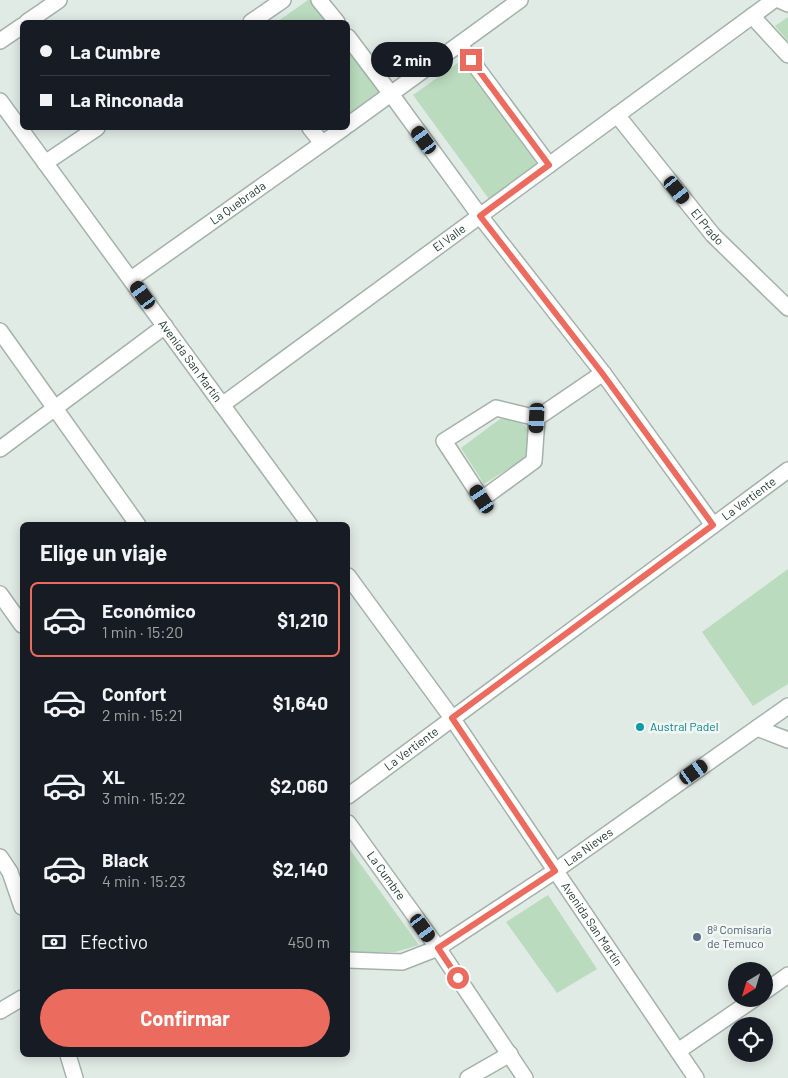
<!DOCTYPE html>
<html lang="es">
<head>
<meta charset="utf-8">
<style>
  body { margin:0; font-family:Barlow,sans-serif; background:#20242c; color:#f1f3f6; height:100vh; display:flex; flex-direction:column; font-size:19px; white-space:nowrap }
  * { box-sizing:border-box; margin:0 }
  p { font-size:16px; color:#9ea1a6 }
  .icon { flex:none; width:28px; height:28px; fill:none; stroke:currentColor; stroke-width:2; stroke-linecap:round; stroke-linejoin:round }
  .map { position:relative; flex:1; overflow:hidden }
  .panel { position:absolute; left:20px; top:522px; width:330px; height:535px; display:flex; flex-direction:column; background:#171b24; border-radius:8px; box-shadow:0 2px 12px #0003 }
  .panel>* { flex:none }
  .guide { position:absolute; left:20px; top:20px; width:330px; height:110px; border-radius:8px; box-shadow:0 2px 12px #0003; display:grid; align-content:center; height:110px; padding:0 20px; background:#171b24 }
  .needle { width:32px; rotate:218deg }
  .tools { position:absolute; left:728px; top:962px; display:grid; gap:10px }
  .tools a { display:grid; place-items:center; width:45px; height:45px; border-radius:50%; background:#171b24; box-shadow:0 2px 12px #0003; font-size:25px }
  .end { position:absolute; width:22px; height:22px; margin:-11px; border:6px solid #eb6c5e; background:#fff; box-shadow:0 0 0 2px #fff }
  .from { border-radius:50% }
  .bubble { position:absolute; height:35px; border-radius:18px; background:#171b24; box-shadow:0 2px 12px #0003; font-size:16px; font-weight:700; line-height:35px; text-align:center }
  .car { position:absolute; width:15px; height:30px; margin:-15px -8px; border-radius:6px; box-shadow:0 0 4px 1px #0007; background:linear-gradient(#222 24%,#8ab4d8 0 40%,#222 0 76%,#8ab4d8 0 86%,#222 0) }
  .guide b { display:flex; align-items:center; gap:18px; height:48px; font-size:19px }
  .guide b+b { border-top:1px solid #363941 }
  .guide i { width:12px; height:12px; background:#f1f3f6 }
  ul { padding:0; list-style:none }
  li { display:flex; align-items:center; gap:15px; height:75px; margin:0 10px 8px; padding:0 10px; border:2px solid transparent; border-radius:8px }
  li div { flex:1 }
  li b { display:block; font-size:19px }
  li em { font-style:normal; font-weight:700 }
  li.on { border-color:#eb6c5e }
  li>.icon { width:45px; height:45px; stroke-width:1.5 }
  h2 { padding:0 20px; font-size:22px; line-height:60px }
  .pay { display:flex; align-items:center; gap:12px; height:55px; padding:0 20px; font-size:19px }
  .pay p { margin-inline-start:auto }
  .button { display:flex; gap:10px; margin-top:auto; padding:10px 20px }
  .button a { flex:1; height:58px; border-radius:30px; background:#eb6c5e; color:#fff; font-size:20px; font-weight:700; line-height:58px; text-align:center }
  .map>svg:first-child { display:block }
  .green { fill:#badbbe }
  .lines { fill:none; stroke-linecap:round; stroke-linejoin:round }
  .minor-casing { stroke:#a4b2ab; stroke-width:18 }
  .minor { stroke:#fff; stroke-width:15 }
  .route { stroke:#eb6c5e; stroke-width:6 }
  .culture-dot { fill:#0f9aa8; stroke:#f1f7f3; stroke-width:2 }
  .service-dot { fill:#5c6f8a; stroke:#f1f7f3; stroke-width:2 }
  .labels { text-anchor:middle; stroke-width:5; stroke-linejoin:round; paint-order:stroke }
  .street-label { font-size:12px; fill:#223a30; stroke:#f1f7f3 }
  .culture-label { font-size:12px; fill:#0d838f; stroke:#f1f7f3; text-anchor:start }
  .service-label { font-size:12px; fill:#4e5e75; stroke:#f1f7f3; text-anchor:start }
</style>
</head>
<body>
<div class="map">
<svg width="788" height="1078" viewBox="0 0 788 1078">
  <rect width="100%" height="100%" fill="#e1ebe5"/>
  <!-- green -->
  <g class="green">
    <polygon points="308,0 313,0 329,22 277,22"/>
    <polygon points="788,17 788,41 775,26"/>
    <polygon points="348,47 381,94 348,118"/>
    <polygon points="462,60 537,164 489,199 413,95"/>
    <path d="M500 419C526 418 529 427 530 451L524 459 484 484 461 448Z"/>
    <polygon points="788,569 788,684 753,706 702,632"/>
    <polygon points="348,847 419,945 395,952 348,952"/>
    <polygon points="548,895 597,969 557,993 506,922"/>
  </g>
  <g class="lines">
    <!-- minor casing -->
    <g class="minor-casing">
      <g id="minor">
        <polyline points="319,0 337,22"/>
        <polyline points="779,0 788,4"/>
        <polyline points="752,16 788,55"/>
        <polyline points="27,22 59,0"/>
        <polyline points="251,22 283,0"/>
        <polyline points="348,37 391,94 480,216 603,373 713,525"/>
        <polyline points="0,41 22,26"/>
        <polyline points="460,45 549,165"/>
        <path id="s1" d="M0 101 310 525"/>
        <path id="s2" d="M617 115 713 235 788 308"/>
        <polyline points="348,125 520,0"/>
        <polyline points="310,128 322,143"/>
        <polyline points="45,163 97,128"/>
        <path id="s3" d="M131 279 344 128"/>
        <polyline points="0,331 138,525"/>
        <path id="s4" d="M222 405 774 0"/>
        <polyline points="537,418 534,461 482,499 444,441 496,408 537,418 603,373"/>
        <polyline points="0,449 165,326"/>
        <path id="s5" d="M348 576 452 718 696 1078"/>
        <polyline points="0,594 22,625"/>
        <polyline points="757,728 788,740"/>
        <path id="s6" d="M348 796 788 470"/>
        <path id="s7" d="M348 823 438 948 525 1078"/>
        <polyline points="0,857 10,872 22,907"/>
        <path id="s8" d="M348 960 402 962 438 948 555 871 788 706"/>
        <polyline points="764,992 788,975"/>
        <polyline points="0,1011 22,998"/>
        <polyline points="678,1051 754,999"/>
        <polyline points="68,1055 75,1078"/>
        <polyline points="468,1078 510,1054"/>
      </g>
    </g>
    <!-- minor -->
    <use href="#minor" class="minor"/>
  </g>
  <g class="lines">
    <!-- route -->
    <polyline class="route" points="458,978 438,948 555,871 452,718 713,525 602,373 480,216 549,165 471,60"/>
  </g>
  <!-- markers -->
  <circle class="culture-dot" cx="640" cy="727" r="5"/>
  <circle class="service-dot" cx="697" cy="937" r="5"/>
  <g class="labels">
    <!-- street labels -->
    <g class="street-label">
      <text dy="4" stroke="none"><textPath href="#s3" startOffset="131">La Quebrada</textPath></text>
      <text dy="4" stroke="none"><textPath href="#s2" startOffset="144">El Prado</textPath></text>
      <text dy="4" stroke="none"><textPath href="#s4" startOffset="282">El Valle</textPath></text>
      <text dy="4" stroke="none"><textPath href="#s1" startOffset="322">Avenida San Martín</textPath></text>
      <text dy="4" stroke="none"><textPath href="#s6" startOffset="499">La Vertiente</textPath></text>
      <text dy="4" stroke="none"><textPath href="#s6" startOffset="79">La Vertiente</textPath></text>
      <text dy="4" stroke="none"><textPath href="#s8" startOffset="274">Las Nieves</textPath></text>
      <text dy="4" stroke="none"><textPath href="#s7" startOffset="65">La Cumbre</textPath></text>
      <text dy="4" stroke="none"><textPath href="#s5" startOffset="425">Avenida San Martín</textPath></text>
    </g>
    <!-- culture labels -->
    <g class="culture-label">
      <text x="650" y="731">Austral Padel</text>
    </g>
    <!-- service labels -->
    <g class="service-label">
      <text x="707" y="934">8ª Comisaría<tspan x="707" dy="14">de Temuco</tspan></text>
    </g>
  </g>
</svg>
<div class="tools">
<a><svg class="needle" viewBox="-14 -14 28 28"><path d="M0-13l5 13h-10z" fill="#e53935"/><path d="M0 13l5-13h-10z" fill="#9ea1a6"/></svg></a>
<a><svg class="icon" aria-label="locate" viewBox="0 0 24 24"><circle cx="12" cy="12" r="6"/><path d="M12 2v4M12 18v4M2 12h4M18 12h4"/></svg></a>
</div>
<i class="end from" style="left:458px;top:978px"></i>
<i class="end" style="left:471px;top:60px"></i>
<div class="bubble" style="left:371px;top:42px;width:82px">2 min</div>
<i class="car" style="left:424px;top:140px;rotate:324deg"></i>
<i class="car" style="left:677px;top:190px;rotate:141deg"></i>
<i class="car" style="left:143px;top:295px;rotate:324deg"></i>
<i class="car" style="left:537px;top:418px;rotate:183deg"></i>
<i class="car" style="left:482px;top:499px;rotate:327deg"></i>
<i class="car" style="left:694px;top:772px;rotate:55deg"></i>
<i class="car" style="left:423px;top:928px;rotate:144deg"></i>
<div class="guide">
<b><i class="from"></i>La Cumbre</b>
<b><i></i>La Rinconada</b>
</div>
<section class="panel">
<h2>Elige un viaje</h2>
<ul>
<li class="on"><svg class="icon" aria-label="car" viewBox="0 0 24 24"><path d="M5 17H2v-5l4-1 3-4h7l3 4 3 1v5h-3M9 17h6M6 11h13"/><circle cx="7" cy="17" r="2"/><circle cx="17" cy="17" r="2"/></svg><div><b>Económico</b><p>1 min · 15:20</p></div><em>$1,210</em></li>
<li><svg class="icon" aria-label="car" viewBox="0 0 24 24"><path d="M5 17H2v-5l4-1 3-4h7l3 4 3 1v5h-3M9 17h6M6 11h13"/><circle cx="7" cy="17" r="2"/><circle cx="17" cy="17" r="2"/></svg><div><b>Confort</b><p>2 min · 15:21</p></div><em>$1,640</em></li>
<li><svg class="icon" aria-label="car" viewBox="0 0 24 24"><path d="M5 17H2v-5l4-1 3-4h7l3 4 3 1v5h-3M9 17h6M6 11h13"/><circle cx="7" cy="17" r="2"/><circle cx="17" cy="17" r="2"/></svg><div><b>XL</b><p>3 min · 15:22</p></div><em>$2,060</em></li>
<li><svg class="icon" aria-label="car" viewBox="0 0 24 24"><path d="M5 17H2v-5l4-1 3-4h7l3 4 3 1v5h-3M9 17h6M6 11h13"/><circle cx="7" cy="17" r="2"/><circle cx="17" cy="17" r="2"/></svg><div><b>Black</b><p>4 min · 15:23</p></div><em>$2,140</em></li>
</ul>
<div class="pay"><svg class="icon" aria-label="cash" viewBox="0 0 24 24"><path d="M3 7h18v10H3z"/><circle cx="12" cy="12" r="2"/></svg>Efectivo<p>450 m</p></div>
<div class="button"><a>Confirmar</a></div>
</section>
</div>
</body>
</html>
